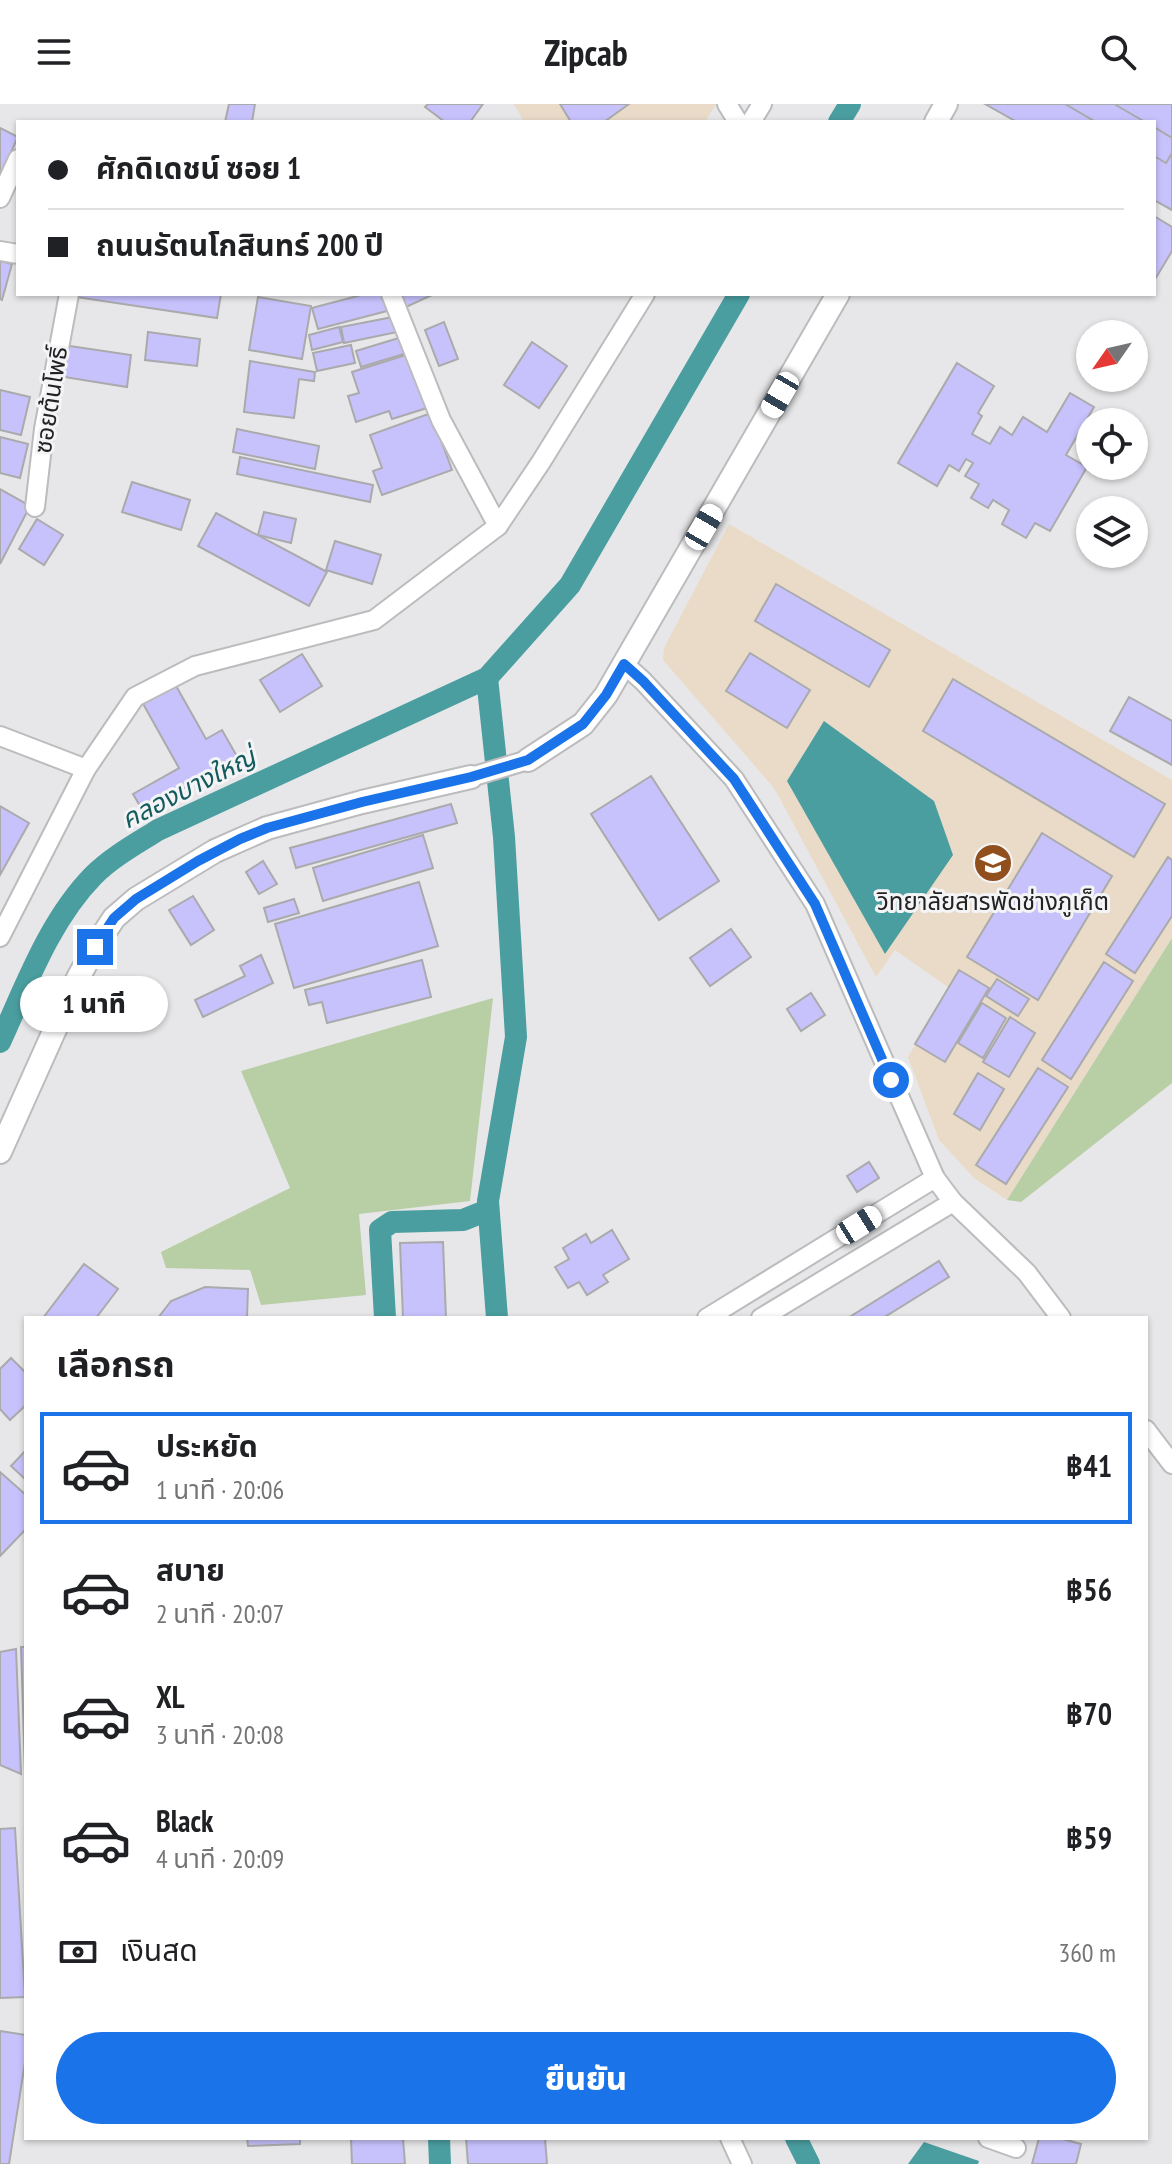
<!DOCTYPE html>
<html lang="th">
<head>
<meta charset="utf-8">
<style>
  body { margin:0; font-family:"PT Sans Narrow","Noto Sans Thai",sans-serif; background:#f2f2f2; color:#202124; height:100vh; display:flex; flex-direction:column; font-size:30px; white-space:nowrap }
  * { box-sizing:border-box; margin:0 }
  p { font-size:26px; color:#757577 }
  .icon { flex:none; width:44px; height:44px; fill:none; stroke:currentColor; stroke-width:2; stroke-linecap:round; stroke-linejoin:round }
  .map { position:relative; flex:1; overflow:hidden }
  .panel { position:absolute; left:24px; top:1212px; width:1124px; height:824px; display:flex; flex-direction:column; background:#fff; border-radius:0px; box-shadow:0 2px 6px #0004 }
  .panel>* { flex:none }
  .hud { position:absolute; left:16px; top:16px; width:1140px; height:176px; border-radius:0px; box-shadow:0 2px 6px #0004; display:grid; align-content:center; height:176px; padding:0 32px; background:#fff }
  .needle { width:52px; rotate:236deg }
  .buttons { position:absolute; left:1076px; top:216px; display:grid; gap:16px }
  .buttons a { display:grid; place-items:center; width:72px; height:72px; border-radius:50%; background:#fff; box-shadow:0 2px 6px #0004; font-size:40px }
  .end { position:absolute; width:36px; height:36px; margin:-18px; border:10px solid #1a73e8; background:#fff; box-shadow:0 0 0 4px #fff }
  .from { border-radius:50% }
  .bubble { position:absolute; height:56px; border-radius:28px; background:#fff; box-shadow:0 2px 6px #0004; font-size:26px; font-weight:800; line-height:56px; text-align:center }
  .car { position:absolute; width:24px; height:48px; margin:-24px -12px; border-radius:10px; box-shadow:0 0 6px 2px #0007; background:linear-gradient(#fff 24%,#345 0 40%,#fff 0 76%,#345 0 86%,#fff 0) }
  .hud b { display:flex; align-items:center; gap:28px; height:76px; font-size:30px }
  .hud b+b { border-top:2px solid #e0e0e0 }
  .hud i { width:20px; height:20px; background:#202124 }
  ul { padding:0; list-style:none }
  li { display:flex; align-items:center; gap:24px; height:112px; margin:0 16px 12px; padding:0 16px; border:4px solid transparent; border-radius:0px }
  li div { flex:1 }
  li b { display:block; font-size:30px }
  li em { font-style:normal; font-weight:800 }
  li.selected { border-color:#1a73e8 }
  li>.icon { width:72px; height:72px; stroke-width:1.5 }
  h2 { padding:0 32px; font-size:36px; line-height:96px }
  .pay { display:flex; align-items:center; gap:20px; height:88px; padding:0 32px; font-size:30px }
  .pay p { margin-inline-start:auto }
  .primary-button { display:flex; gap:16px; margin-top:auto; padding:16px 32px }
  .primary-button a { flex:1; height:92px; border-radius:48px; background:#1a73e8; color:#fff; font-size:32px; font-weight:800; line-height:92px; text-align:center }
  header { display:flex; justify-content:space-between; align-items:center; height:104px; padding:0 32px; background:#fff; font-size:36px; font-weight:800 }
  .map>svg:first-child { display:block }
  .education { fill:#e9dbc8 }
  .green { fill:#b8cea5 }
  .water { fill:#4a9ea0 }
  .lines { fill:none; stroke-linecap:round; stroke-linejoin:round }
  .canal { stroke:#4a9ea0; stroke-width:22 }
  .building { fill:#c7c2fc; stroke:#aaaaac; stroke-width:2 }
  .minor-casing { stroke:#bcbbbd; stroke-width:22 }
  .tertiary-casing { stroke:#bcbbbd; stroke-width:26 }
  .minor { stroke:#fff; stroke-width:18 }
  .tertiary { stroke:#fff; stroke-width:22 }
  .route { stroke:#1a73e8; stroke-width:10 }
  .labels { text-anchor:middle; stroke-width:6; stroke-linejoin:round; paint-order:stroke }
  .street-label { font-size:24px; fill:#222223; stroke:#f4f4f6 }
  .poi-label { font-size:24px; fill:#222223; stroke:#f4f4f6 }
  .water-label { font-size:26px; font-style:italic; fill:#145b5d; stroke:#f4f4f6 }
</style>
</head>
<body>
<header><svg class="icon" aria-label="menu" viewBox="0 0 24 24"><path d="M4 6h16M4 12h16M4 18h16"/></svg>Zipcab<svg class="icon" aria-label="search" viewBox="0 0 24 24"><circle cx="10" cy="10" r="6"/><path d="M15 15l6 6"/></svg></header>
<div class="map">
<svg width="1172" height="2060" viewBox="0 0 1172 2060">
  <rect width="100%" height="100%" fill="#e7e7e9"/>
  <!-- education -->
  <g class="education">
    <polygon points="514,0 716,0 705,18 524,18"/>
    <polygon points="729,420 1172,676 1172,834 1007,1096 974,1074 939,1036 908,953 948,883 895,846 876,873 774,684 663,556 664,544"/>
  </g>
  <!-- green -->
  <g class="green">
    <polygon points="1172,834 1172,979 1021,1098 1007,1096"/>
    <polygon points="493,894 470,1097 359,1110 366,1191 261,1201 250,1166 166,1164 161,1148 290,1084 241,967"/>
  </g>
  <!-- water -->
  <g class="water">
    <polygon points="824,617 934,697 953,751 885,850 787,677"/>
    <polygon points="924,2038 979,2057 978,2060 908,2060"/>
  </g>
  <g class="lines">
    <!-- canal -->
    <g class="canal">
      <polyline points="839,18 850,0"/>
      <polyline points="487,574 504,733 516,933 488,1097 497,1214"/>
      <path d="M0 938C26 882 49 817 93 772 112 753 136 740 158 726L487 574 570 481 739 190"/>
      <polyline points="385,1214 380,1126 392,1118 463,1116 488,1106"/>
      <polyline points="439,2034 440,2060"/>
      <polyline points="796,2034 809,2060"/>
    </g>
  </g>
  <!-- building -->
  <g class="building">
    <polygon points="229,0 255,0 252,18 225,18"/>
    <polygon points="428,0 483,0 470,18 445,18 425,3"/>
    <polygon points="560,0 629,0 604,18 571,18"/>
    <polygon points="985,0 1172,0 1172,106 1154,96 1154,18 1017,18"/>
    <polygon points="1065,0 1114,0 1145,18 1096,18"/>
    <polygon points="1154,23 1172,34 1172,49 1166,59 1154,52"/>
    <polygon points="0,24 18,33 0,72"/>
    <polygon points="1154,112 1172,123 1172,147 1154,177"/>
    <polygon points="0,157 12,160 2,196 0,195"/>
    <polygon points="77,190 221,190 217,214 76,193"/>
    <polygon points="365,190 382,190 387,207 318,225 312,204"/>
    <polygon points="397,190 434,190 404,204"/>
    <polygon points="258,193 311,202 302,255 249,246"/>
    <polygon points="393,213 397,228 344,239 341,223"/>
    <polygon points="444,218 458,255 439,262 425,226"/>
    <polygon points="339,223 343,238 312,246 309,231"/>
    <polygon points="148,228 200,235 197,262 145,256"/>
    <polygon points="402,233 407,249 361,263 356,247"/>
    <polygon points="532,238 567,262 539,304 504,281"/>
    <polygon points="63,241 131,251 127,283 58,272"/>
    <polygon points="351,241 355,259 317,267 313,249"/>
    <polygon points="409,250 427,304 392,315 389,307 356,318 348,292 359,289 352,268"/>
    <polygon points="250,257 315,268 314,277 299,275 294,314 244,308"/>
    <polygon points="957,259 994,282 978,309 982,312 972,330 990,340 1000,323 1012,331 1023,313 1047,328 1070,289 1094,303 1066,351 1087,363 1050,427 1035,419 1026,434 1002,420 1009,406 993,396 988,404 971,394 979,380 965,372 973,359 966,355 959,367 949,361 937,382 898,359"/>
    <polygon points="0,286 30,293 21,331 0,326"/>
    <polygon points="431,309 452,366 382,391 373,367 382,364 370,331"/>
    <polygon points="237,325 319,342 315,365 233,348"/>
    <polygon points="0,333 28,340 20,374 0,369"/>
    <polygon points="240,353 373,381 370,398 237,370"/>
    <polygon points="132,378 190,396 181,426 122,408"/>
    <polygon points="0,385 30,402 0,460"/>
    <polygon points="264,408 296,415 291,439 258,431"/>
    <polygon points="216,409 327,468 309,502 198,442"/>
    <polygon points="37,415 63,431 44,461 19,445"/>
    <polygon points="335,437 381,451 372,480 326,466"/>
    <polygon points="776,480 890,546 869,583 755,517"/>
    <polygon points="750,549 810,586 787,624 726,587"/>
    <polygon points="302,550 322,582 280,608 260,576"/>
    <polygon points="953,575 1165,700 1134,753 923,627"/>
    <polygon points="175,580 206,635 222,626 238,654 143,707 133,690 179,664 142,598"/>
    <polygon points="1129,593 1172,617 1172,661 1110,627"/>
    <polygon points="651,672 719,777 659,816 591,710"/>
    <polygon points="451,700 457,719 296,764 290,744"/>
    <polygon points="0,702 29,719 0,771"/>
    <polygon points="1042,729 1112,772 1038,896 967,853"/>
    <polygon points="423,731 433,764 323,797 313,764"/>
    <polygon points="1168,753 1172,756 1172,812 1135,869 1106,850"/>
    <polygon points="263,757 277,780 259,790 246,768"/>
    <polygon points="419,778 438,842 294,884 275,820"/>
    <polygon points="193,792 214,826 191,841 169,806"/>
    <polygon points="294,795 299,809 268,818 264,804"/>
    <polygon points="731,825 751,853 710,882 690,854"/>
    <polygon points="261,851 273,879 203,913 195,896 245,872 240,862"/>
    <polygon points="422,856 431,893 327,919 322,898 309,901 305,886"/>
    <polygon points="1104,858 1133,877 1071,975 1042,956"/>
    <polygon points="959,866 989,884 945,958 915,940"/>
    <polygon points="997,875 1029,895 1018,912 986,892"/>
    <polygon points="811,889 825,911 801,927 787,905"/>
    <polygon points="982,899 1006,914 983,954 958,939"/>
    <polygon points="1010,913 1035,929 1009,973 983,958"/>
    <polygon points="1038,964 1068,983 1006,1080 976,1061"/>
    <polygon points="978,969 1004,985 980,1026 954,1010"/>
    <polygon points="869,1058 879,1074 857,1088 847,1072"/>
    <polygon points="612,1126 629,1155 603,1171 608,1178 587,1191 579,1178 568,1184 555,1163 569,1155 563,1144 586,1130 591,1139"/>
    <polygon points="443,1138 446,1214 403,1214 400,1139"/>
    <polygon points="939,1157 949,1173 883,1214 848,1214"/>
    <polygon points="84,1160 118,1185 96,1214 43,1214"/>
    <polygon points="205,1183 248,1185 247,1214 158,1214 171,1197"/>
    <polygon points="11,1254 26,1269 26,1301 10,1316 0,1305 0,1265"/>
    <polygon points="26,1346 26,1376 11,1362"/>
    <polygon points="0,1368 26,1391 26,1425 0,1452"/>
    <polygon points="21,1543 26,1543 25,1668"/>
    <polygon points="16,1545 21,1670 0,1661 0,1548"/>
    <polygon points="15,1724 25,1893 0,1894 0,1725"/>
    <polygon points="0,1927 26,1931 26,1952 9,2060 0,2060"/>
    <polygon points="247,2034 300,2034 300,2040 248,2042"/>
    <polygon points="351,2034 403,2034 405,2060 352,2060"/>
    <polygon points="466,2034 545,2034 547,2060 468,2060"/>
    <polygon points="1039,2034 1059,2034 1081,2040 1076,2060 1032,2060"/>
  </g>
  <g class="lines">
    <!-- minor casing -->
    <g class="minor-casing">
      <g id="minor">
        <polyline points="727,0 738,18"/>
        <polyline points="751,18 762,0"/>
        <polyline points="0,94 18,55"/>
        <polyline points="0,147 18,150"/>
        <polyline points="391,190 441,316 498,422"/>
        <polyline points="35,403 44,325 69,190"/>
        <polyline points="624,560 643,577 734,675 815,800 935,1074 953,1098 1027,1169 1061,1214"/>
        <polyline points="0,632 86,665"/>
        <polyline points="471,673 528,656"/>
        <polyline points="0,833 86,665 135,593 195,562 374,516 498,422 541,358 645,190"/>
        <polyline points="707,1214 935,1074"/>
        <polyline points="761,1214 953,1098"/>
        <polyline points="1146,1326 1172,1360"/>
        <polyline points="730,2034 742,2060"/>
        <polyline points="988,2034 1016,2044"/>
      </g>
    </g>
    <!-- tertiary casing -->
    <g class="tertiary-casing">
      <g id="tertiary">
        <polyline points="936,18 946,0"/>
        <polyline points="528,656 583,620 606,591 838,190"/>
        <polyline points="0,1048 78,874 95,843 114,814 136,795 215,747 267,724 362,698 471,673"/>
      </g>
    </g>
    <!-- minor -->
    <use href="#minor" class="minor"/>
    <!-- tertiary -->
    <use href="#tertiary" class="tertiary"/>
  </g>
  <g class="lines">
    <!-- route -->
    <polyline class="route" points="95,843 114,814 136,795 198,757 240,735 267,724 362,698 471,673 528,656 583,620 606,591 624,560 643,577 734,675 815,800 891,976"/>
  </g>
  <!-- icons -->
  <defs>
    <g id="university-disc" transform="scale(2)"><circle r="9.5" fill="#914f1e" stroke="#f4f4f6"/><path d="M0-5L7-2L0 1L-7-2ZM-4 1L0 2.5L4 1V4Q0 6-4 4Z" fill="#fff"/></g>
  </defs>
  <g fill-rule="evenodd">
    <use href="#university-disc" x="993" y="759"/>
  </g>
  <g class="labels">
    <!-- street labels -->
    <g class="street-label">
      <text transform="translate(51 296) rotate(-81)" y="8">ซอยต้นโพธิ์</text>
    </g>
    <!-- poi labels -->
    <g class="poi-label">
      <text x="993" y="806">วิทยาลัยสารพัดช่างภูเก็ต</text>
    </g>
    <!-- water labels -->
    <g class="water-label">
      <text transform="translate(188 684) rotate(-27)" y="9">คลองบางใหญ่</text>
    </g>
  </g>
</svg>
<div class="buttons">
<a><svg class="needle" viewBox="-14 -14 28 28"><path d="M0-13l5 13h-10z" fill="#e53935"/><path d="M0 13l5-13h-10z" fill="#757577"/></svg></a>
<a><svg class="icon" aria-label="locate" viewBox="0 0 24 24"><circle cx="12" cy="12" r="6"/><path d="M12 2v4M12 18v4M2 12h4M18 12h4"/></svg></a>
<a><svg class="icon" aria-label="layers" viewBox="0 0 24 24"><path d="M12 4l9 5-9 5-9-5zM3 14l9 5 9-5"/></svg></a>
</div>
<i class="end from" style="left:891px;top:976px"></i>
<i class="end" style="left:95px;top:843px"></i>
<div class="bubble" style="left:20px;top:872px;width:148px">1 นาที</div>
<i class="car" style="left:780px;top:291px;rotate:210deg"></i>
<i class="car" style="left:704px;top:423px;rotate:30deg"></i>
<i class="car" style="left:859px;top:1121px;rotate:58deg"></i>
<div class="hud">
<b><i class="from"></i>ศักดิเดชน์ ซอย 1</b>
<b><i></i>ถนนรัตนโกสินทร์ 200 ปี</b>
</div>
<section class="panel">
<h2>เลือกรถ</h2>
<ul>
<li class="selected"><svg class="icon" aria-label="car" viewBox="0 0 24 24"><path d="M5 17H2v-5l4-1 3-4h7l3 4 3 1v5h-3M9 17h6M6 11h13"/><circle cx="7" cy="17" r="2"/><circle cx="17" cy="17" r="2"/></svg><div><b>ประหยัด</b><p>1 นาที · 20:06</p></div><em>฿41</em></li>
<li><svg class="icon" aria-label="car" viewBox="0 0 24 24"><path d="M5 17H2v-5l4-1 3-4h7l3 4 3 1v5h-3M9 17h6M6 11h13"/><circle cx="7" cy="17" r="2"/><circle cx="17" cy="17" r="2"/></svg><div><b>สบาย</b><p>2 นาที · 20:07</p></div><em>฿56</em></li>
<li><svg class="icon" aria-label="car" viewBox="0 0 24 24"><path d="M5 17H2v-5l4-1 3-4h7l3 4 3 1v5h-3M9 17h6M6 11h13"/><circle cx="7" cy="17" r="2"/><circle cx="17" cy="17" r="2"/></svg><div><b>XL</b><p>3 นาที · 20:08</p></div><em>฿70</em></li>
<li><svg class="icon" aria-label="car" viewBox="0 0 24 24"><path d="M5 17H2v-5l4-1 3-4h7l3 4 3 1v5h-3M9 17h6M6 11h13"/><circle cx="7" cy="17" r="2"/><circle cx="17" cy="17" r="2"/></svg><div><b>Black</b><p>4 นาที · 20:09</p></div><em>฿59</em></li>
</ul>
<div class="pay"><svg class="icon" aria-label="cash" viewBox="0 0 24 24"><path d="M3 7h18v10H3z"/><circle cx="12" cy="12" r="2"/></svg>เงินสด<p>360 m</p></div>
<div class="primary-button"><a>ยืนยัน</a></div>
</section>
</div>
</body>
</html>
